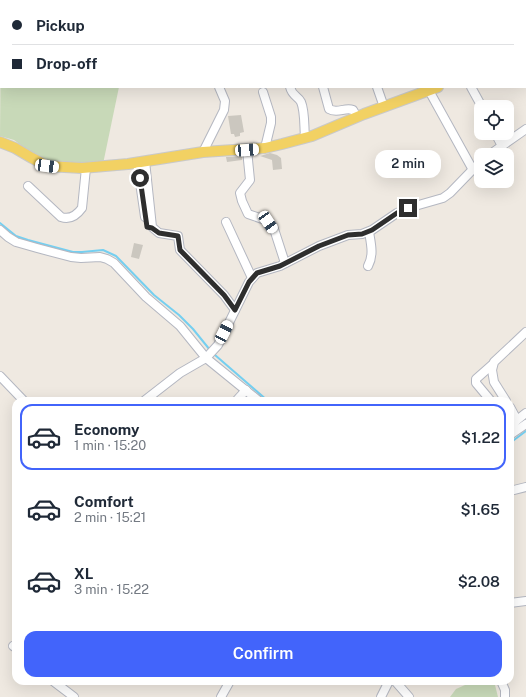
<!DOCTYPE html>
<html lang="en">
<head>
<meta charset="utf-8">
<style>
  body { margin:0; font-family:"Public Sans",sans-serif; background:#f2f2f3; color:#1f2937; height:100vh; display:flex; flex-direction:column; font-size:15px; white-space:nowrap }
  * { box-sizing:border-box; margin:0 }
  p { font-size:13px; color:#747a83 }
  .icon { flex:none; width:22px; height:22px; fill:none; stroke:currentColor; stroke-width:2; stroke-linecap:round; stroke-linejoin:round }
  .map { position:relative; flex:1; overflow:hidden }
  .panel { position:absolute; left:12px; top:397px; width:502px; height:288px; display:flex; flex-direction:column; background:#fff; border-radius:12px; box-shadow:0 4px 16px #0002 }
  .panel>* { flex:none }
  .banner { position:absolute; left:0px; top:0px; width:526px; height:88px; box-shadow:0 4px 16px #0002; display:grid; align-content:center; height:88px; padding:0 12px; background:#fff }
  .tools { position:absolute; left:474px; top:100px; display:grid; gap:8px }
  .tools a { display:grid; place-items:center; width:40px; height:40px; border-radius:8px; background:#fff; box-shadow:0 4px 16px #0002; font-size:20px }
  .end { position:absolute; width:18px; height:18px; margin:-9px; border:5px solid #2e2e2e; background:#fff; box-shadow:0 0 0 2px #fff }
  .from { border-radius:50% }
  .bubble { position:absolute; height:28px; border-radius:12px; background:#fff; box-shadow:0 4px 16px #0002; font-size:13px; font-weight:600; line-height:28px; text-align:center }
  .car { position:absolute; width:12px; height:24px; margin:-12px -6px; border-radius:5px; box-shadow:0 0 3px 1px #0007; background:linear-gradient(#fff 24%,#345 0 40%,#fff 0 76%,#345 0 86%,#fff 0) }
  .banner b { display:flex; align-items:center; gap:14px; height:38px; font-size:15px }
  .banner b+b { border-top:1px solid #e0e1e3 }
  .banner i { width:10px; height:10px; background:#1f2937 }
  ul { padding:7px 0 0; list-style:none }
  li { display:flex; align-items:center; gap:12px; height:66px; margin:0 8px 6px; padding:0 4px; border:2px solid transparent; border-radius:12px }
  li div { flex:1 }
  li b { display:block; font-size:15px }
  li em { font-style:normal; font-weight:600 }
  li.selected { border-color:#4264fb }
  li>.icon { width:36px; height:36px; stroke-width:1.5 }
  .button { display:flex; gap:8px; margin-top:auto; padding:8px 12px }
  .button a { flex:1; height:46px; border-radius:12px; background:#4264fb; color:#fff; font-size:16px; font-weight:600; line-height:46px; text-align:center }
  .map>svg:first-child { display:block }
  .cemetery { fill:#c8d9b8 }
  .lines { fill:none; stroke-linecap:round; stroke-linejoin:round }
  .stream { stroke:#75cff0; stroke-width:2 }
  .building { fill:#cbc7bf }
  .minor-casing { stroke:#b4b7c1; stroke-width:10 }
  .major-casing { stroke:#c9c9c9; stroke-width:12 }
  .minor { stroke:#fff; stroke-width:8 }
  .major { stroke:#f2d163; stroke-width:10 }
  .route { stroke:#2e2e2e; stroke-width:5 }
</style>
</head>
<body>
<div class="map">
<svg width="526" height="697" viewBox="0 0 526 697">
  <rect width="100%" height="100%" fill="#efe9e1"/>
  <!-- cemetery -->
  <g class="cemetery">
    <polygon points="1,25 1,87 119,87 103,164 50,162 29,151 14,140 0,136"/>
    <polygon points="474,681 494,681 498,697 450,697 456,689"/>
  </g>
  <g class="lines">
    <!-- stream -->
    <g class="stream">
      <polyline points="0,223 16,236 28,240 73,252 82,252 103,250 116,256 154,295 179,315 193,329 210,350"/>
      <polyline points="215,355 268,401"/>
      <polyline points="510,443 526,431"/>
    </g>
  </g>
  <!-- building -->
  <g class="building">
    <polygon points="241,115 244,132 240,133 240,136 235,137 234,134 231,134 228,116"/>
    <polygon points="270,153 277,155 281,158 282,169 273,170 272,160 260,156"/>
    <polygon points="242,156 242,160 227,162 226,157"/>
    <polygon points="134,243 143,245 139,259 131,257"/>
  </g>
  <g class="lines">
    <!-- minor casing -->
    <g class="minor-casing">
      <g id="minor">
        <polyline points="0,6 1,6"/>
        <polyline points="0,42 1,42"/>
        <path d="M290 87C292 96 298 96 301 102 305 111 304 127 305 137"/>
        <path d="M323 87 329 109C337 114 345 107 353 110L357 117"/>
        <polyline points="377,87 384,107"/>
        <polyline points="427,87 473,170"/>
        <polyline points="471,87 482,107"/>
        <polyline points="263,92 271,117 271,123 265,148"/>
        <polyline points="495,133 502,146"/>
        <polyline points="247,150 250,180 240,193 242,201 248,214 268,221 274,229 285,263"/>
        <polyline points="203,152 224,110 225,101 219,87"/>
        <polyline points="489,155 526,129"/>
        <polyline points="145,161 152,227 159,233 178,236 180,250 224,295 235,310"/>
        <polyline points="137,162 145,217"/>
        <path d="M28 186 61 217C70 220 77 215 82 208L86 168"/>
        <polyline points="226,222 252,278"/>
        <polyline points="0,230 8,237 16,242 37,248 71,257 81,258 100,257 107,259 114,263 146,297 180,326 206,358 259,401"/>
        <path d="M368 266C374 255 371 244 369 232"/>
        <polyline points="0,376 24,401"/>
        <polyline points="144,401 180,373 206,358 218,345 249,282 257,273 280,266 319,246 348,235 362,234 372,230 397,213 408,208 443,198 450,193 481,161"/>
        <polyline points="236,401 246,390"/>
        <polyline points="491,401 476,383 476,379 493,364"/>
        <polyline points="506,401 494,382 492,370 494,362 526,332"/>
        <polyline points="510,407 517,420"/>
        <polyline points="510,429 517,420 526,413"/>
        <polyline points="510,435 526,424"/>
        <polyline points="510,491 526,487"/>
        <polyline points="510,603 526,601"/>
        <polyline points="13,646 16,648"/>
        <polyline points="53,681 74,697"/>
        <polyline points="395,681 409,697"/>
        <polyline points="501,681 505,690 505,697"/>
        <polyline points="221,697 230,681"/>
        <polyline points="381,697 389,681"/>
      </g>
    </g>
    <!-- major casing -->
    <g class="major-casing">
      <g id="major">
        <polyline points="525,28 526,27"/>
        <polyline points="0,142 15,148 32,158 47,166 82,168 128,164 203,152 265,148 282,144 312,136 364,114 438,87"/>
      </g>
    </g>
    <!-- minor -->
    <use href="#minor" class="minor"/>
    <!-- major -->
    <use href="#major" class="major"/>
  </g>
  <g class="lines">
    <!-- route -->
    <polyline class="route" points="140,178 147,227 152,228 159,233 178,236 180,250 224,295 235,310 249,282 257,273 280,266 319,246 348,235 362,234 372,230 397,213 408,208"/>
  </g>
</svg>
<div class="tools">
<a><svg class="icon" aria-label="locate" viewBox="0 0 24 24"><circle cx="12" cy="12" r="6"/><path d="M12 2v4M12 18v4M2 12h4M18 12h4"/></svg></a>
<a><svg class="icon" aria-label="layers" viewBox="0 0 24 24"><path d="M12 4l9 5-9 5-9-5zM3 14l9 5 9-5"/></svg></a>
</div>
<i class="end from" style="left:140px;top:178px"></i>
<i class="end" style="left:408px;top:208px"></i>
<div class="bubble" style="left:375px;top:150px;width:66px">2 min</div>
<i class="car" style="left:247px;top:150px;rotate:86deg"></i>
<i class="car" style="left:47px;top:166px;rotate:98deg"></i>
<i class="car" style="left:268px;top:222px;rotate:146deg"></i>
<i class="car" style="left:224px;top:332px;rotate:27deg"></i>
<div class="banner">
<b><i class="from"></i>Pickup</b>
<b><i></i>Drop-off</b>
</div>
<section class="panel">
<ul>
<li class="selected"><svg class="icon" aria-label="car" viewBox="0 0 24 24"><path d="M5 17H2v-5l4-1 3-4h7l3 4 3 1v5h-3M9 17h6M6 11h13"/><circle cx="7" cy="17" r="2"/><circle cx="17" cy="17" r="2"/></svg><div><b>Economy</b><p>1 min · 15:20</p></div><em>$1.22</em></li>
<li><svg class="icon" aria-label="car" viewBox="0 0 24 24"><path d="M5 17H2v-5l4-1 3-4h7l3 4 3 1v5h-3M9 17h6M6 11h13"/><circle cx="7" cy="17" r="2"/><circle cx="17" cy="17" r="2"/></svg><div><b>Comfort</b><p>2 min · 15:21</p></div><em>$1.65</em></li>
<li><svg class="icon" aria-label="car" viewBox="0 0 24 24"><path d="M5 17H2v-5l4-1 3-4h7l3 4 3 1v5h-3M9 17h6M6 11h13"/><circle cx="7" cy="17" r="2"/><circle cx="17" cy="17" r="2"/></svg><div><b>XL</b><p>3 min · 15:22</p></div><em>$2.08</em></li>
</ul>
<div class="button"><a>Confirm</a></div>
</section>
</div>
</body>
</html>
